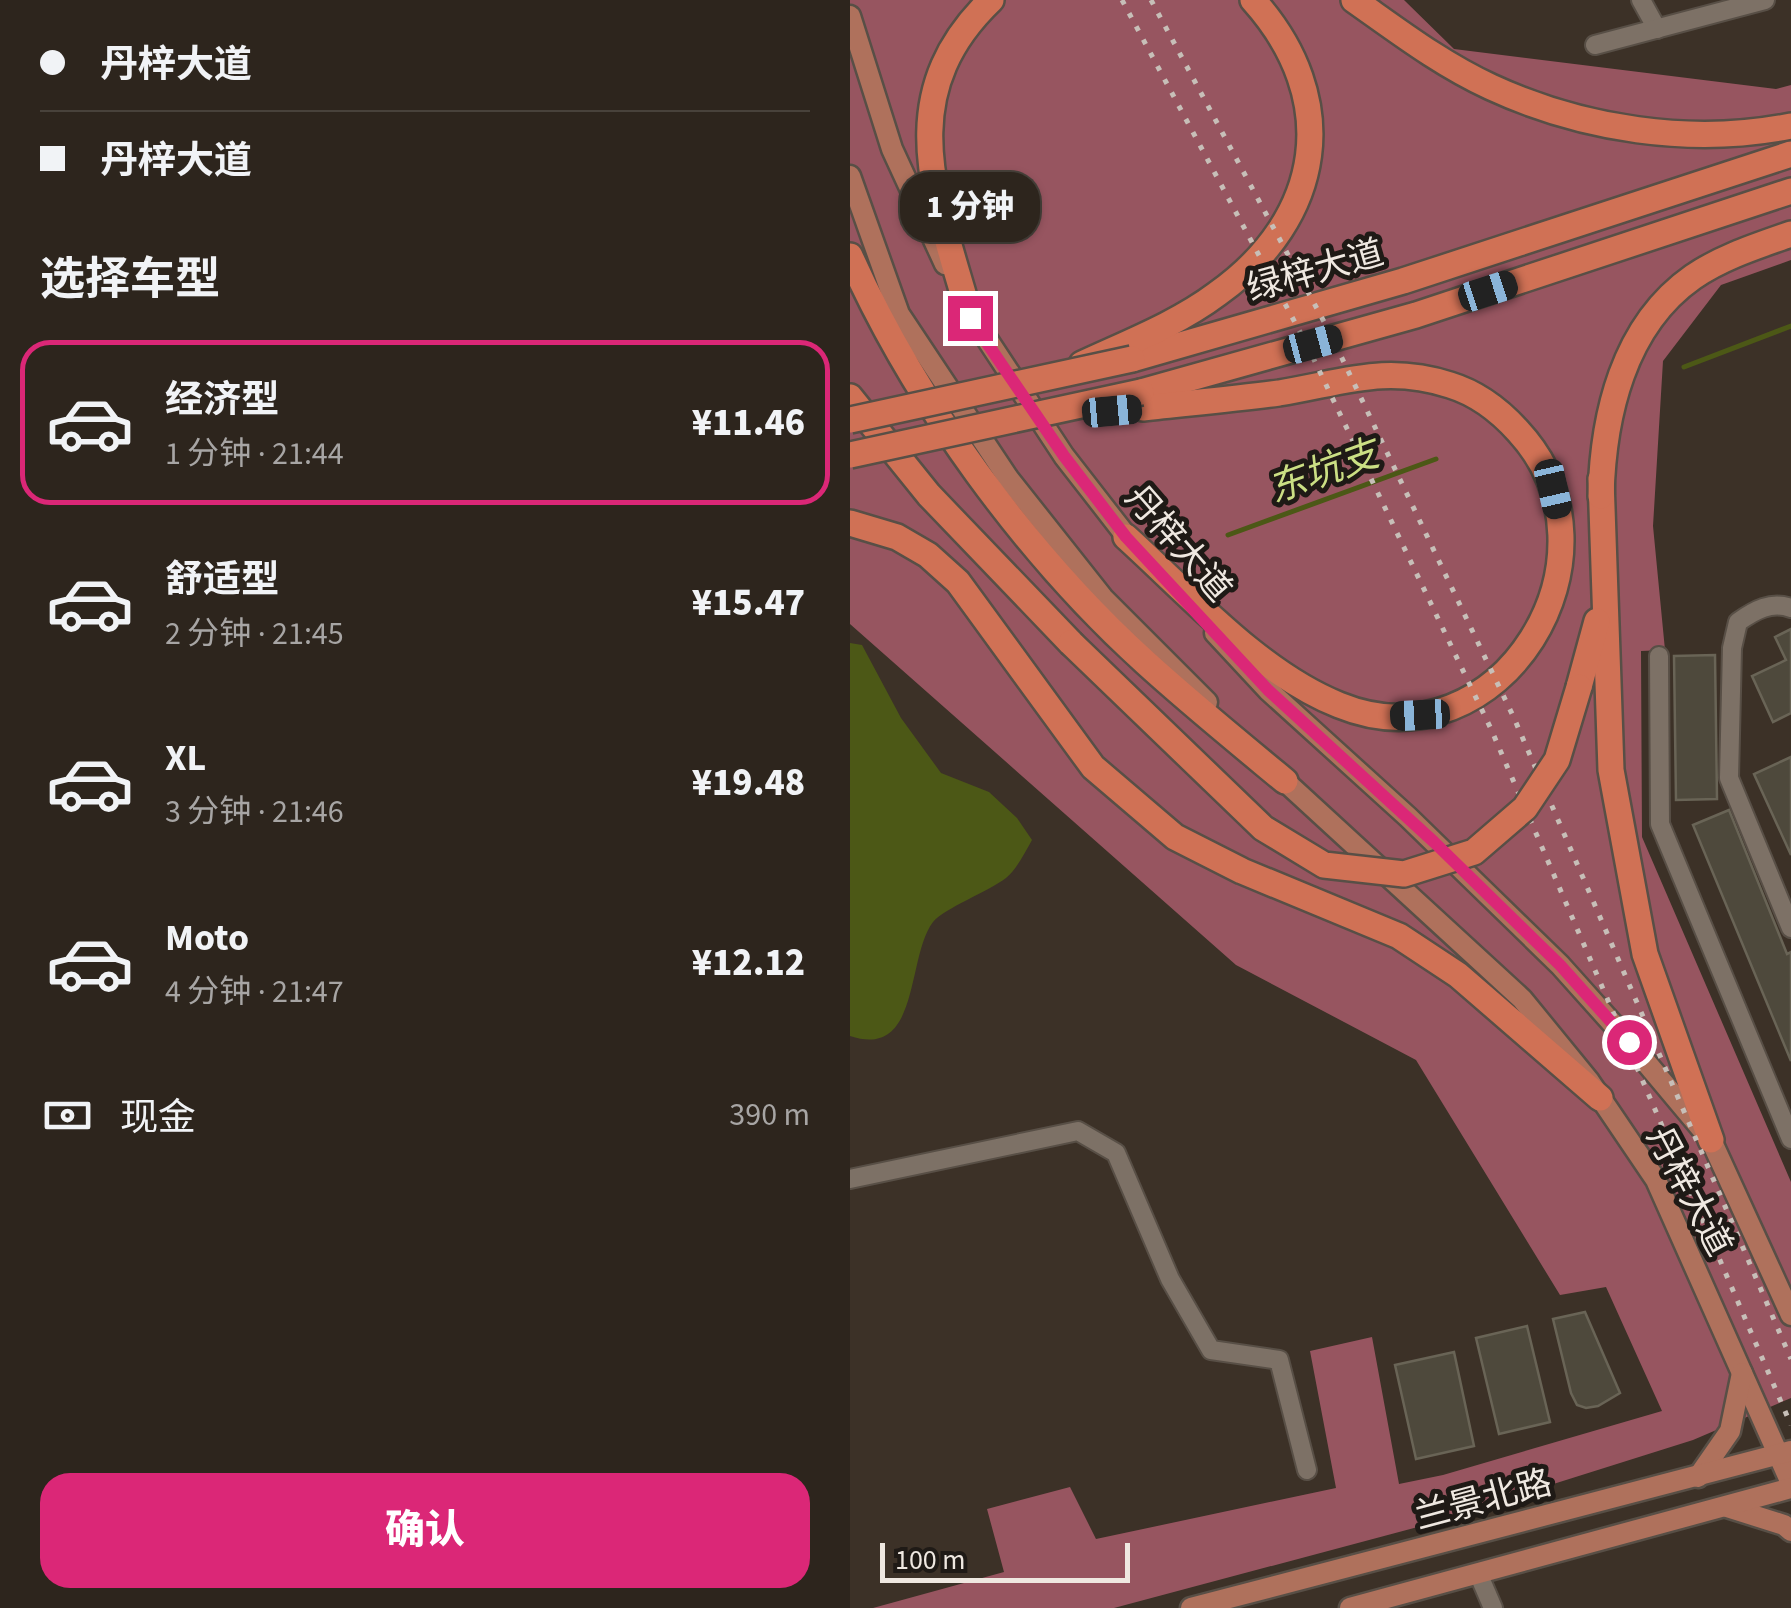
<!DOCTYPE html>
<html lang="zh">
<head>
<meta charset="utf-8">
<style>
  body { margin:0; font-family:"Source Sans 3","Noto Sans SC",sans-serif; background:#39312a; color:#f1f3f6; height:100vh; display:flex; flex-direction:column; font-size:38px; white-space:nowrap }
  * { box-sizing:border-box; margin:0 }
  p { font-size:32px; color:#a7a5a4 }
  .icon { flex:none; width:55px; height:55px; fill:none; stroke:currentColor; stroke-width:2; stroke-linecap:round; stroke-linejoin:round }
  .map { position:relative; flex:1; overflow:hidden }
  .sheet { display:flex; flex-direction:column; background:#2d251d; width:850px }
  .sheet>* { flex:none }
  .top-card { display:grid; align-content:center; height:220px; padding:0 40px; background:#2d251d }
  .scale { position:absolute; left:30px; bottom:25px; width:250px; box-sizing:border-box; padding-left:10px; border:5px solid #efe8e1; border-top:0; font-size:28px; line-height:35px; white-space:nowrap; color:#efe8e1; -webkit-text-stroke:8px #1f1a16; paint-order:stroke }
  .end { position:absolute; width:45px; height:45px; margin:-22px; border:12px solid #db2777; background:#fff; box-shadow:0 0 0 5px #fff }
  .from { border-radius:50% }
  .bubble { position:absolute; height:70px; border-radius:30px; background:#2d251d; box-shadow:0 2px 8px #0004,0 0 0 2px #48423b; font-size:32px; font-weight:800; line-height:70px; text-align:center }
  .car { position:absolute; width:30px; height:60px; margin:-30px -15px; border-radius:12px; box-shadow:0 0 8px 2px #0007; background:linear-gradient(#222 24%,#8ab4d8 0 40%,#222 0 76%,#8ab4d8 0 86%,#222 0) }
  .top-card b { display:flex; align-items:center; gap:35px; height:95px; font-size:38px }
  .top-card b+b { border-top:2px solid #48423b }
  .top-card i { width:25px; height:25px; background:#f1f3f6 }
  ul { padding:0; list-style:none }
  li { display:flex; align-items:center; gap:30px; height:165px; margin:0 20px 15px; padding:0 20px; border:5px solid transparent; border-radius:30px }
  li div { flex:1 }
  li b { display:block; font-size:38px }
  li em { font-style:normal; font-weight:800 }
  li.on { border-color:#db2777 }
  li>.icon { width:90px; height:90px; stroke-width:1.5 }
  h2 { padding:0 40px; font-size:45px; line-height:120px }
  .pay { display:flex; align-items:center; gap:25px; height:110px; padding:0 40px; font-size:38px }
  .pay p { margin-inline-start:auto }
  .action { display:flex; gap:20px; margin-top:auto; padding:20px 40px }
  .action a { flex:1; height:115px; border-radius:30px; background:#db2777; color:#fff; font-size:40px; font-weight:800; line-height:115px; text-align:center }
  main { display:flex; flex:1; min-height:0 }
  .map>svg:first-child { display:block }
  .forest { fill:#975560 }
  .water { fill:#4c5816 }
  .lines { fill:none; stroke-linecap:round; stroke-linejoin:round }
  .stream { stroke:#4c5816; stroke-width:5 }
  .building { fill:#4e493c; stroke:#696456; stroke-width:2.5 }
  .minor-casing { stroke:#584f46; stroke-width:22 }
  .major-casing { stroke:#584f46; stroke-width:25 }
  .highway-casing { stroke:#584f46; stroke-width:30 }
  .minor { stroke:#7d7166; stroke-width:18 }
  .major { stroke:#af715c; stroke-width:20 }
  .highway { stroke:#d07155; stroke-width:25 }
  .rail { stroke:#c7bfb8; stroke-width:5; stroke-dasharray:5 10; stroke-linecap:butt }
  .highway-bridge-casing { stroke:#584f46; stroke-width:30; stroke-linecap:butt }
  .highway-bridge { stroke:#d07155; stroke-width:25 }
  .route { stroke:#db2777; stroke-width:12 }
  .labels { text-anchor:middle; stroke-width:10; stroke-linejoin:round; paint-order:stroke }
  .street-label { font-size:35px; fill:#efe8e1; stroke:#1f1a16 }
  .water-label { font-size:38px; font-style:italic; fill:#cbdf84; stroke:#1f1a16 }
</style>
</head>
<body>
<main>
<section class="sheet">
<div class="top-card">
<b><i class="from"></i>丹梓大道</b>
<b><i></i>丹梓大道</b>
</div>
<h2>选择车型</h2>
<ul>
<li class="on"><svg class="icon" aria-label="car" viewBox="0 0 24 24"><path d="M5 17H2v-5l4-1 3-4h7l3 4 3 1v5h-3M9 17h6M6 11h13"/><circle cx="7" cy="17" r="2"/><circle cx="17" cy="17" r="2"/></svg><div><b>经济型</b><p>1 分钟 · 21:44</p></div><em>¥11.46</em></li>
<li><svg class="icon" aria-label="car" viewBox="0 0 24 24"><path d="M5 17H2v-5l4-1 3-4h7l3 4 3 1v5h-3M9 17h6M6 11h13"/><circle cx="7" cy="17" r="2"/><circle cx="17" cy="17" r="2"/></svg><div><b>舒适型</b><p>2 分钟 · 21:45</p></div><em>¥15.47</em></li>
<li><svg class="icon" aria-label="car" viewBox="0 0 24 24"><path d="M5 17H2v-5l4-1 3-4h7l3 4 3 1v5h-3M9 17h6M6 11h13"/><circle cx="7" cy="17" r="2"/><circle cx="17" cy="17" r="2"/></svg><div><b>XL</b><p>3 分钟 · 21:46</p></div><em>¥19.48</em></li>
<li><svg class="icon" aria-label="car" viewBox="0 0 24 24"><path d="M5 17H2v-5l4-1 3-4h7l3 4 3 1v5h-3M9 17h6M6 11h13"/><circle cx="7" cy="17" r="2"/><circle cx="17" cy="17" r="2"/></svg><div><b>Moto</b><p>4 分钟 · 21:47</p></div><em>¥12.12</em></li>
</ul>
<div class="pay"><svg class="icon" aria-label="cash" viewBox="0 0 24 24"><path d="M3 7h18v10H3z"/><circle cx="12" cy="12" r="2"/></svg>现金<p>390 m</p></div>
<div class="action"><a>确认</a></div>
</section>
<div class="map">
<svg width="941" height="1608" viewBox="0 0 941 1608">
  <rect width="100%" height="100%" fill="#3c3127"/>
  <!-- forest -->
  <polygon class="forest" points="0,0 554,0 604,49 926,89 941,85 941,260 871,285 813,361 803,526 815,650 791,651 792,837 941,1182 941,1398 843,1440 564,1528 264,1608 23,1608 154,1572 137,1509 220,1487 246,1539 486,1488 460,1351 522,1337 549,1484 593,1475 812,1411 756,1287 710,1295 566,1060 386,965 0,624"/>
  <!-- water -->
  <path class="water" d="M0 643 12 645 51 718 91 773 139 792 167 818 182 840C175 852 167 869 156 878 139 891 95 908 83 922 56 957 71 1060 0 1036Z"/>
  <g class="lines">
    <!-- stream -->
    <g class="stream">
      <polyline points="834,367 941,326"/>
      <polyline points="378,535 586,459"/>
    </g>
  </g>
  <!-- building -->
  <g class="building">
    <polygon points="941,629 941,713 923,722 902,676 936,660 925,637"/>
    <polygon points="865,655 867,799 826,800 824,656"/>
    <polygon points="941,757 941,855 904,774"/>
    <polygon points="879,810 937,954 941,952 941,1061 843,825"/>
    <polygon points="735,1312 770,1393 748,1406 736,1408 727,1405 721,1393 703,1319"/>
    <polygon points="677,1326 700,1422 649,1434 626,1338"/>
    <polygon points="604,1352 624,1446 566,1459 545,1365"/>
  </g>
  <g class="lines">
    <!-- minor casing -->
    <g class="minor-casing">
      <g id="minor">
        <polyline points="791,0 807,29"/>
        <polyline points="745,45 915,0"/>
        <path d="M941 608C921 601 905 610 888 622L882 648 879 778 941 928"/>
        <polyline points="809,656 810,824 941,1139"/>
        <polyline points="0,1179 228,1131 266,1153 320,1279 361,1350 429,1360 457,1470"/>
        <polyline points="628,1573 643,1608"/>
      </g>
    </g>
    <!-- major casing -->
    <g class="major-casing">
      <g id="major">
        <polyline points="0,16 42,149 95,264"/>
        <polyline points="0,176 49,314 158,478 253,598 357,702"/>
        <polyline points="114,304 214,456 284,546"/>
        <polyline points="365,633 418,690 558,817 710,965 779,1042 861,1140 941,1315"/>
        <polyline points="426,773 672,999 739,1081 806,1180 941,1483"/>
        <polyline points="848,1477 880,1431 892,1373"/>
        <polyline points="877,1507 934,1525 941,1531"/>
        <polyline points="341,1608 941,1451"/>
        <polyline points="500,1608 941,1488"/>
      </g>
    </g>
    <!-- highway casing -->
    <g class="highway-casing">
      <g id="highway">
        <path d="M504 0C548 31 591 64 641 87 732 129 841 146 941 126"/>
        <path d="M0 256C65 402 177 555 295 662 340 703 388 742 435 781"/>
        <path d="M120 318C88 201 39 98 141 0"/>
        <polyline points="282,359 553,281 941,154"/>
        <path d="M232 364C277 343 327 324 367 294 474 218 492 99 403 0"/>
        <polyline points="291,392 566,315 941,191"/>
        <polyline points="0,397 79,495 221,643"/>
        <polyline points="751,479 761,770 795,954 861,1140"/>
        <path d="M751 496C753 416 773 326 843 277 872 257 907 246 941 234"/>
        <polyline points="0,523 47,537 78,555 108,582 243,767 325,837 392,871 549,936 608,975 750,1098"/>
        <path d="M276 537C339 594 409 673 489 705 651 771 782 554 668 431 650 411 626 393 600 385 535 364 492 383 429 393 384 399 338 403 293 408"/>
        <polyline points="729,687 747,621"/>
      </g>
    </g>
    <!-- minor -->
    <use href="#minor" class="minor"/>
    <!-- major -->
    <use href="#major" class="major"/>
    <!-- highway -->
    <use href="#highway" class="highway"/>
    <!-- rail -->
    <g class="rail">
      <polyline points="272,0 456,343 641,729 941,1425"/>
      <polyline points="301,0 479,331 664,718 941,1359"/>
    </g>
    <!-- highway-bridge casing -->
    <g class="highway-bridge-casing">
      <g id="highway-bridge">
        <polyline points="0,420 282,359"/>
        <polyline points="0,455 291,392"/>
        <polyline points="221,643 413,828 474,865 554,874 624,852 675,808 707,760 729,687"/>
      </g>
    </g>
    <!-- highway-bridge -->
    <use href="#highway-bridge" class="highway-bridge"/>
  </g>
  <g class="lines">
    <!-- route -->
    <polyline class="route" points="120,318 214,456 276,537 418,690 584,842 710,965 779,1042"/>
  </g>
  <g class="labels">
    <!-- street labels -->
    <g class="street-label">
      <text transform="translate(465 270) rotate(-16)" y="12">绿梓大道</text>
      <text transform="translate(329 543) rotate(49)" y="12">丹梓大道</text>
      <text transform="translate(840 1191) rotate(62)" y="12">丹梓大道</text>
      <text transform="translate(633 1499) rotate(-15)" y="12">兰景北路</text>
    </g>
    <!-- water labels -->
    <g class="water-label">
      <text transform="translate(473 471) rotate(-20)" y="13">东坑支</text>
    </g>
  </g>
</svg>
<div class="scale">100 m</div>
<i class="end from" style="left:779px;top:1042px"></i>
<i class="end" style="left:120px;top:318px"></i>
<div class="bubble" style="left:50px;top:172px;width:140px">1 分钟</div>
<i class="car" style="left:638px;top:291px;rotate:72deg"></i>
<i class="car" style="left:463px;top:344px;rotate:75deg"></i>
<i class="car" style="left:262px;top:411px;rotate:85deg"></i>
<i class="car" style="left:703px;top:489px;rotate:167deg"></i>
<i class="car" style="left:570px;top:715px;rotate:267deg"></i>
</div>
</main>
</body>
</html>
